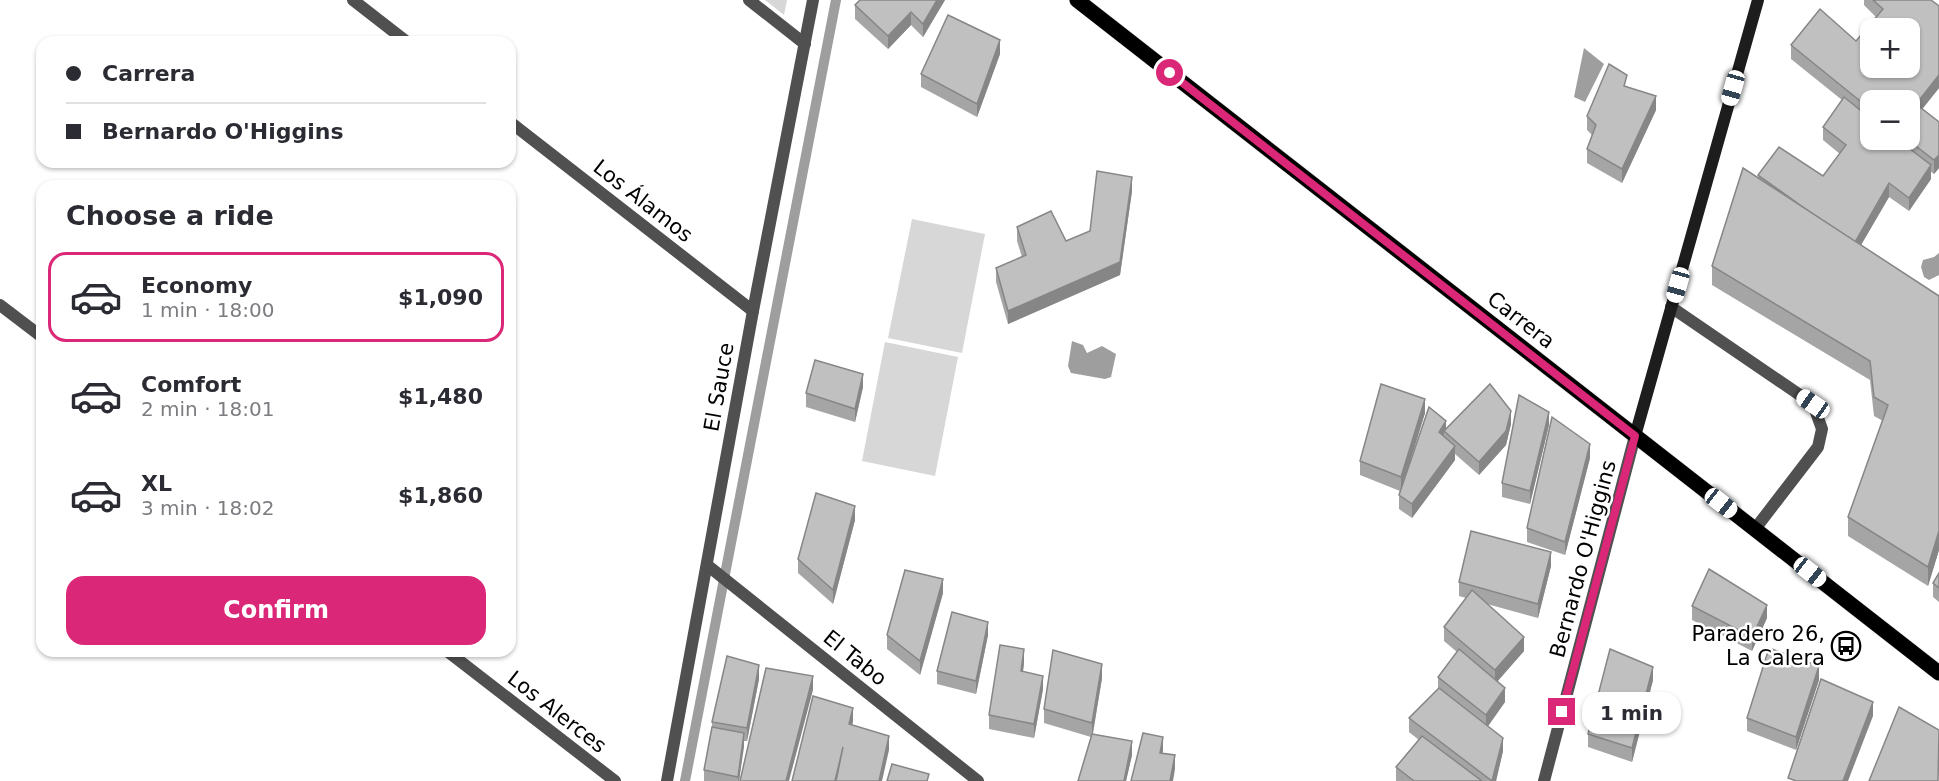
<!DOCTYPE html>
<html lang="en">
<head>
<meta charset="utf-8">
<style>
  body { margin:0; font-family:"DejaVu Sans",sans-serif; background:#f7f7f7; color:#2b2b33; height:100vh; display:flex; flex-direction:column; font-size:22px; white-space:nowrap }
  * { box-sizing:border-box; margin:0 }
  p { font-size:20px; color:#7c7c81 }
  .icon { flex:none; width:33px; height:33px; fill:none; stroke:currentColor; stroke-width:2; stroke-linecap:round; stroke-linejoin:round }
  .map { position:relative; flex:1; overflow:hidden }
  .side { position:absolute; left:36px; top:180px; width:480px; height:477px; display:flex; flex-direction:column; background:#fff; border-radius:18px; box-shadow:0 2px 4px #0004 }
  .side>* { flex:none }
  .hud { position:absolute; left:36px; top:36px; width:480px; height:132px; border-radius:18px; box-shadow:0 2px 4px #0004; display:grid; align-content:center; height:132px; padding:0 30px; background:#fff }
  .controls { position:absolute; left:1860px; top:18px; display:grid; gap:12px }
  .controls a { display:grid; place-items:center; width:60px; height:60px; border-radius:12px; background:#fff; box-shadow:0 2px 4px #0004; font-size:30px }
  .end { position:absolute; width:27px; height:27px; margin:-14px; border:8px solid #db2777; background:#fff; box-shadow:0 0 0 3px #fff }
  .from { border-radius:50% }
  .bubble { position:absolute; height:42px; border-radius:18px; background:#fff; box-shadow:0 2px 4px #0004; font-size:20px; font-weight:700; line-height:42px; text-align:center }
  .car { position:absolute; width:18px; height:36px; margin:-18px -9px; border-radius:8px; box-shadow:0 0 4px 2px #0007; background:linear-gradient(#fff 24%,#345 0 40%,#fff 0 76%,#345 0 86%,#fff 0) }
  .hud b { display:flex; align-items:center; gap:21px; height:57px; font-size:22px }
  .hud b+b { border-top:2px solid #e1e1e2 }
  .hud i { width:15px; height:15px; background:#2b2b33 }
  ul { padding:0; list-style:none }
  li { display:flex; align-items:center; gap:18px; height:90px; margin:0 12px 9px; padding:0 18px; border:3px solid transparent; border-radius:18px }
  li div { flex:1 }
  li b { display:block; font-size:22px }
  li em { font-style:normal; font-weight:700 }
  li.active { border-color:#db2777 }
  li>.icon { width:54px; height:54px; stroke-width:1.5 }
  h2 { padding:0 30px; font-size:27px; line-height:72px }
  .button { display:flex; gap:12px; margin-top:auto; padding:12px 30px }
  .button a { flex:1; height:69px; border-radius:18px; background:#db2777; color:#fff; font-size:24px; font-weight:700; line-height:69px; text-align:center }
  .map>svg:first-child { display:block }
  .green { fill:#d7d7d7 }
  .water { fill:#9e9e9e }
  .lines { fill:none; stroke-linecap:round; stroke-linejoin:round }
  .stream { stroke:#9e9e9e; stroke-width:10 }
  .primary-casing { stroke:#dbdbdb; stroke-width:16 }
  .lane { stroke:#505050; stroke-width:12 }
  .street { stroke:#505050; stroke-width:12 }
  .secondary { stroke:#1d1d1d; stroke-width:12 }
  .primary { stroke:#000; stroke-width:15 }
  .wall { fill:#a5a5a5; fill-rule:evenodd }
  .shaded-wall { fill:#868686 }
  .building { fill:#c0c0c0; stroke:#868686; stroke-width:1.5; fill-rule:evenodd }
  .route { stroke:#db2777; stroke-width:8 }
  .labels { text-anchor:middle; stroke-width:5; stroke-linejoin:round; paint-order:stroke }
  .street-label { font-size:21px; fill:#000; stroke:#fff }
  .poi-label { font-size:21px; fill:#000; stroke:#fff; text-anchor:end }
</style>
</head>
<body>
<div class="map">
<svg width="1939" height="781" viewBox="0 0 1939 781">
  <rect width="100%" height="100%" fill="#fff"/>
  <!-- green -->
  <g class="green">
    <polygon points="765,0 787,0 784,15"/>
    <polygon points="912,219 985,234 962,353 888,338"/>
    <polygon points="885,342 958,357 935,476 862,461"/>
  </g>
  <!-- water -->
  <g class="water">
    <polygon points="1584,48 1604,64 1585,102 1574,97"/>
    <polygon points="1939,253 1939,275 1929,280 1924,277 1921,267 1923,260 1934,257"/>
    <polygon points="1072,341 1083,345 1087,353 1102,346 1116,354 1111,377 1105,379 1071,373 1068,366"/>
  </g>
  <g class="lines">
    <!-- stream -->
    <polyline class="stream" points="685,781 836,0"/>
    <!-- primary casing -->
    <g class="primary-casing">
      <polyline id="primary" points="1077,0 1939,673"/>
    </g>
    <!-- lane -->
    <polyline class="lane" points="1671,307 1813,404 1822,429 1818,447 1755,529"/>
    <!-- street -->
    <g class="street">
      <polyline points="353,0 407,42"/>
      <polyline points="749,0 805,44"/>
      <polyline points="510,122 753,311"/>
      <polyline points="0,305 42,337"/>
      <polyline points="707,565 978,781"/>
      <polyline points="447,651 615,781"/>
      <polyline points="667,781 753,311 813,0"/>
      <polyline points="1544,781 1635,436"/>
    </g>
    <!-- secondary -->
    <polyline class="secondary" points="1635,436 1758,0"/>
    <!-- primary -->
    <use href="#primary" class="primary"/>
  </g>
  <!-- wall -->
  <g class="wall">
    <polygon points="860,0 945,0 923,37 911,25 888,49 855,19 855,5"/>
    <path d="M1864 0H1931L1939 6V88L1922 109 1939 122V168L1934 174 1931 172V179L1909 211 1889 197 1861 245 1939 296V550L1928 586 1848 536V517L1883 421 1874 416 1870 380 1712 285V266L1758 178V175L1823 176 1840 154 1823 140V127L1842 100 1791 59V45L1856 41 1876 17 1864 5ZM1870 100 1910 140H1870Z"/>
    <polygon points="1000,54 977,117 921,87 921,74"/>
    <polygon points="1627,86 1656,110 1622,183 1587,163 1587,149 1592,135 1587,130 1587,116"/>
    <polygon points="1132,191 1120,275 1008,324 996,282 996,268 1022,257 1017,241 1017,227 1066,241 1090,231"/>
    <polygon points="863,387 855,422 806,407 806,393"/>
    <polygon points="1425,413 1404,481 1446,429 1511,424 1506,445 1479,475 1455,454 1455,460 1412,518 1399,509 1399,495 1400,491 1360,475 1360,461"/>
    <polygon points="1549,425 1530,504 1502,497 1502,483"/>
    <polygon points="1590,458 1565,555 1527,542 1527,528"/>
    <polygon points="855,520 833,604 798,573 798,559"/>
    <polygon points="1551,566 1538,618 1487,604 1524,651 1497,682 1505,702 1488,726 1503,751 1496,781 1396,781 1396,767 1419,740 1409,732 1409,718 1438,689 1438,677 1457,652 1444,641 1444,627 1466,598 1459,596 1459,582"/>
    <polygon points="1939,573 1939,602 1933,597 1933,583"/>
    <polygon points="943,593 920,675 887,649 887,635"/>
    <polygon points="1692,606 1767,618 1752,651 1692,620"/>
    <polygon points="988,635 976,694 937,684 937,671"/>
    <polygon points="1024,663 1023,672 1043,689 1034,738 989,729 989,715"/>
    <polygon points="1102,678 1093,734 1132,755 1126,781 1078,781 1091,737 1044,723 1044,709"/>
    <polygon points="759,679 747,741 744,741 739,781 704,781 704,770 712,727 712,722"/>
    <polygon points="1653,680 1632,762 1588,747 1588,734"/>
    <polygon points="1819,680 1796,750 1747,731 1747,718"/>
  </g>
  <!-- shaded-wall -->
  <g class="shaded-wall">
    <polygon points="937,0 945,0 923,37 923,24"/>
    <polygon points="911,12 911,25 888,49 888,36"/>
    <polygon points="1000,40 1000,54 977,117 977,104"/>
    <polygon points="1939,75 1939,88 1916,117 1916,104"/>
    <polygon points="1656,96 1656,110 1622,183 1622,169"/>
    <polygon points="1939,155 1939,168 1934,174 1934,160"/>
    <polygon points="1931,165 1931,179 1909,211 1909,198"/>
    <polygon points="1132,177 1132,191 1120,275 1008,324 1008,311 1120,262"/>
    <polygon points="1889,183 1889,197 1854,257 1854,243"/>
    <polygon points="863,374 863,387 855,422 855,409"/>
    <polygon points="1425,399 1425,413 1401,491 1401,477"/>
    <polygon points="1511,411 1511,424 1506,445 1479,475 1479,462"/>
    <polygon points="1549,412 1549,425 1530,504 1530,491"/>
    <polygon points="1446,421 1446,432 1444,431 1444,437 1439,432"/>
    <polygon points="1590,444 1590,458 1565,555 1565,542"/>
    <polygon points="1455,446 1455,460 1412,518 1412,504"/>
    <polygon points="855,506 855,520 833,604 833,590"/>
    <polygon points="1939,531 1939,550 1928,586 1928,567"/>
    <polygon points="1551,552 1551,566 1538,618 1538,604"/>
    <polygon points="943,579 943,593 920,675 920,661"/>
    <polygon points="1767,605 1767,618 1752,651 1752,637"/>
    <polygon points="988,622 988,635 976,694 976,681"/>
    <polygon points="1524,637 1524,651 1495,684 1495,670"/>
    <polygon points="1024,649 1024,663 1021,685 1021,671"/>
    <polygon points="1102,664 1102,678 1092,737 1092,723"/>
    <polygon points="759,665 759,679 747,741 747,728"/>
    <polygon points="1819,666 1819,680 1796,750 1796,737"/>
    <polygon points="1653,667 1653,680 1632,762 1632,748"/>
    <polygon points="813,676 813,690 789,781 786,781"/>
    <polygon points="1043,676 1043,689 1034,738 1034,724"/>
    <polygon points="1505,688 1505,702 1486,729 1486,715"/>
    <polygon points="1873,702 1873,716 1848,781 1843,781"/>
    <polygon points="853,708 853,722 849,737 849,724"/>
    <polygon points="744,733 744,747 739,781 738,781"/>
    <polygon points="889,736 889,750 882,781 879,781"/>
    <polygon points="1163,737 1163,751 1160,767 1160,753"/>
    <polygon points="1503,738 1503,751 1496,781 1492,781"/>
    <polygon points="1132,741 1132,755 1126,781 1124,781"/>
    <polygon points="1175,755 1175,769 1173,781 1170,781"/>
  </g>
  <!-- building -->
  <g class="building">
    <polygon points="860,0 937,0 923,24 911,12 888,36 855,5"/>
    <path d="M1873 0H1931L1939 6V75L1916 104 1939 122V155L1934 160 1908 140H1910V100H1870V109L1791 45 1820 9 1856 41 1883 9ZM1870 28H1910V68H1870Z"/>
    <polygon points="948,15 1000,40 977,104 921,74"/>
    <polygon points="1609,64 1627,75 1624,86 1656,96 1622,169 1587,149 1596,125 1587,116"/>
    <polygon points="1844,97 1870,118 1870,140 1898,140 1931,165 1909,198 1889,183 1855,242 1814,215 1758,175 1779,147 1823,176 1846,145 1823,127"/>
    <polygon points="1743,168 1939,296 1939,531 1928,567 1848,517 1888,405 1874,397 1870,361 1712,266"/>
    <polygon points="1097,171 1132,177 1120,262 1008,311 996,268 1026,255 1017,227 1051,211 1066,241 1090,231"/>
    <polygon points="815,360 863,374 855,409 806,393"/>
    <polygon points="1381,384 1425,399 1401,477 1360,461"/>
    <polygon points="1490,384 1511,411 1506,431 1479,462 1444,431"/>
    <polygon points="1519,395 1549,412 1530,491 1502,483"/>
    <polygon points="1429,407 1446,421 1439,432 1455,446 1412,504 1399,495"/>
    <polygon points="1552,417 1590,444 1565,542 1527,528"/>
    <polygon points="816,493 855,506 833,590 798,559"/>
    <polygon points="1471,531 1551,552 1538,604 1459,582"/>
    <polygon points="1709,569 1767,605 1752,637 1692,606"/>
    <polygon points="905,570 943,579 920,661 887,635"/>
    <polygon points="1939,573 1939,588 1933,583"/>
    <polygon points="1472,590 1524,637 1495,670 1444,627"/>
    <polygon points="952,612 988,622 976,681 937,671"/>
    <polygon points="1000,645 1024,649 1021,671 1043,676 1034,724 989,715"/>
    <polygon points="1769,648 1819,666 1796,737 1747,718"/>
    <polygon points="1459,649 1505,688 1486,715 1438,677"/>
    <polygon points="1610,649 1653,667 1632,748 1588,734"/>
    <polygon points="1053,650 1102,664 1092,723 1044,709"/>
    <polygon points="727,656 759,665 747,728 712,722"/>
    <polygon points="766,668 813,676 786,781 740,781"/>
    <polygon points="1821,679 1873,702 1843,781 1796,781 1788,778"/>
    <polygon points="1439,688 1503,738 1492,781 1409,718"/>
    <polygon points="813,696 853,708 849,724 889,736 879,781 836,781 843,747 835,781 792,781"/>
    <polygon points="1899,707 1939,730 1938,781 1869,781"/>
    <polygon points="712,727 744,733 738,777 704,770"/>
    <polygon points="1143,733 1163,737 1160,753 1175,755 1170,781 1131,781"/>
    <polygon points="1092,734 1132,741 1124,781 1078,781"/>
    <polygon points="1422,736 1482,781 1414,781 1396,767"/>
    <polygon points="892,764 929,774 927,781 887,781"/>
  </g>
  <g class="lines">
    <!-- route -->
    <polyline class="route" points="1170,73 1635,436 1562,712"/>
  </g>
  <!-- icons -->
  <defs>
    <g id="bus-ring" transform="scale(1.5)"><circle r="9.5" fill="#fff" stroke="#000" stroke-width="1.5"/><path d="M-5-6H5V4H4V6H2V4H-2V6H-4V4H-5ZM-3.5-4V0h7V-4ZM-3.5 1.2v1.5H-2V1.2ZM2 1.2v1.5H3.5V1.2Z" fill="#000"/></g>
  </defs>
  <g fill-rule="evenodd">
    <use href="#bus-ring" x="1846" y="646"/>
  </g>
  <g class="labels">
    <!-- street labels -->
    <g class="street-label">
      <text transform="translate(643 201) rotate(38)" y="7">Los Álamos</text>
      <text transform="translate(1521 320) rotate(38)" y="7">Carrera</text>
      <text transform="translate(719 387) rotate(-80)" y="7">El Sauce</text>
      <text transform="translate(1583 559) rotate(-75)" y="7">Bernardo O'Higgins</text>
      <text transform="translate(855 658) rotate(39)" y="7">El Tabo</text>
      <text transform="translate(557 712) rotate(38)" y="7">Los Alerces</text>
    </g>
    <!-- poi labels -->
    <g class="poi-label">
      <text x="1825" y="641">Paradero 26,<tspan x="1825" dy="24">La Calera</tspan></text>
    </g>
  </g>
</svg>
<div class="controls">
<a>+</a>
<a>−</a>
</div>
<i class="end from" style="left:1170px;top:73px"></i>
<i class="end" style="left:1562px;top:712px"></i>
<div class="bubble" style="left:1582px;top:692px;width:99px">1 min</div>
<i class="car" style="left:1733px;top:88px;rotate:196deg"></i>
<i class="car" style="left:1678px;top:285px;rotate:196deg"></i>
<i class="car" style="left:1813px;top:404px;rotate:305deg"></i>
<i class="car" style="left:1721px;top:503px;rotate:128deg"></i>
<i class="car" style="left:1810px;top:572px;rotate:128deg"></i>
<div class="hud">
<b><i class="from"></i>Carrera</b>
<b><i></i>Bernardo O'Higgins</b>
</div>
<section class="side">
<h2>Choose a ride</h2>
<ul>
<li class="active"><svg class="icon" aria-label="car" viewBox="0 0 24 24"><path d="M5 17H2v-5l4-1 3-4h7l3 4 3 1v5h-3M9 17h6M6 11h13"/><circle cx="7" cy="17" r="2"/><circle cx="17" cy="17" r="2"/></svg><div><b>Economy</b><p>1 min · 18:00</p></div><em>$1,090</em></li>
<li><svg class="icon" aria-label="car" viewBox="0 0 24 24"><path d="M5 17H2v-5l4-1 3-4h7l3 4 3 1v5h-3M9 17h6M6 11h13"/><circle cx="7" cy="17" r="2"/><circle cx="17" cy="17" r="2"/></svg><div><b>Comfort</b><p>2 min · 18:01</p></div><em>$1,480</em></li>
<li><svg class="icon" aria-label="car" viewBox="0 0 24 24"><path d="M5 17H2v-5l4-1 3-4h7l3 4 3 1v5h-3M9 17h6M6 11h13"/><circle cx="7" cy="17" r="2"/><circle cx="17" cy="17" r="2"/></svg><div><b>XL</b><p>3 min · 18:02</p></div><em>$1,860</em></li>
</ul>
<div class="button"><a>Confirm</a></div>
</section>
</div>
</body>
</html>
